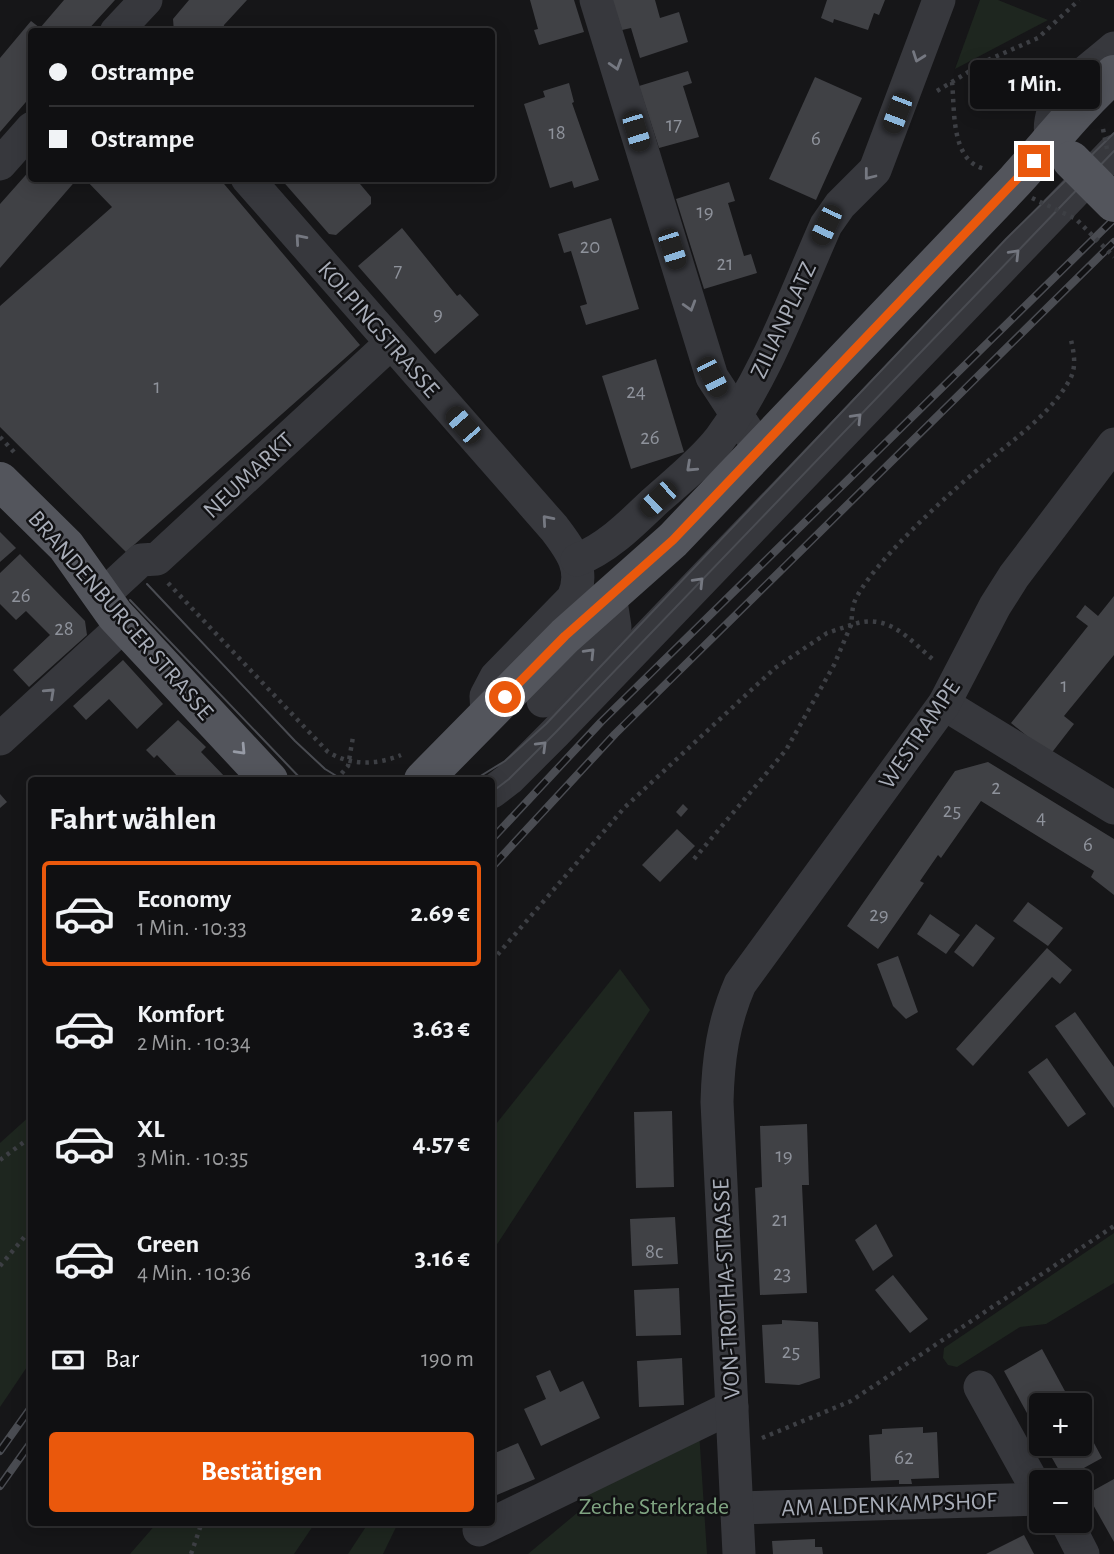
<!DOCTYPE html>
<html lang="de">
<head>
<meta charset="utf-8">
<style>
  body { margin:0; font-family:"Alegreya Sans",sans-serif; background:#19191b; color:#f1f3f6; height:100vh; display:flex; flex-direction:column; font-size:26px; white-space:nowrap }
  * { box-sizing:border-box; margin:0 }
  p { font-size:23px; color:#9c9d9f }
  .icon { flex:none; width:38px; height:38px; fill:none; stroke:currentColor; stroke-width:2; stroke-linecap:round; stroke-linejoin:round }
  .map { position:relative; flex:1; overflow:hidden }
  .sheet { position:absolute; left:28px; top:777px; width:467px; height:749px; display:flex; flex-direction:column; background:#101012; border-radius:7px; box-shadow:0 4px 18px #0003,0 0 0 2px #303032 }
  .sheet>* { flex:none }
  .banner { position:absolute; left:28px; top:28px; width:467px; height:154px; border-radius:7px; box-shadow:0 4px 18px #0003,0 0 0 2px #303032; display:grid; align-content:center; height:154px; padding:0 21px; background:#101012 }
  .controls { position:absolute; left:1029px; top:1393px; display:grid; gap:14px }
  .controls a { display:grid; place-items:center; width:63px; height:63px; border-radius:7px; background:#101012; box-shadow:0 4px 18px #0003,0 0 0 2px #303032; font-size:35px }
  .end { position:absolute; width:32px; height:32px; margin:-16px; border:9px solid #ea580c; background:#fff; box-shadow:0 0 0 4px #fff }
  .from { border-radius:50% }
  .bubble { position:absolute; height:49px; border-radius:7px; background:#101012; box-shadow:0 4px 18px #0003,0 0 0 2px #303032; font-size:23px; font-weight:700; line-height:49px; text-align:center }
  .car { position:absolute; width:21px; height:42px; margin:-21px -10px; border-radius:9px; box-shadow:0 0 5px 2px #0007; background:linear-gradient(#222 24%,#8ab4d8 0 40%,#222 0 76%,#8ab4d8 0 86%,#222 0) }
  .banner b { display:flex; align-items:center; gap:24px; height:66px; font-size:26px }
  .banner b+b { border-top:2px solid #303032 }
  .banner i { width:18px; height:18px; background:#f1f3f6 }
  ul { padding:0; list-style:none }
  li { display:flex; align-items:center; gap:21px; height:105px; margin:0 14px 10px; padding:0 7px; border:4px solid transparent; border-radius:7px }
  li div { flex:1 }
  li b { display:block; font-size:26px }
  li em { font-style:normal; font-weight:700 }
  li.active { border-color:#ea580c }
  li>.icon { width:63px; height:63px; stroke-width:1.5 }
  h2 { padding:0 21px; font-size:32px; line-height:84px }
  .pay { display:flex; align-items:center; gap:18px; height:77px; padding:0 21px; font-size:26px }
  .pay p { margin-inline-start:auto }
  .action { display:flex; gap:14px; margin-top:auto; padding:14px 21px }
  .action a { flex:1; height:80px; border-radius:7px; background:#ea580c; color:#fff; font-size:28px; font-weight:700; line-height:80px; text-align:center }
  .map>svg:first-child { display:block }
  .green { fill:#1e261f }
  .building { fill:#404145 }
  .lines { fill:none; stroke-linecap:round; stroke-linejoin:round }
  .path { stroke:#3d3f44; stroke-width:4.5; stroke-dasharray:3.5 5; stroke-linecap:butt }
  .minor { stroke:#37383d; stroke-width:33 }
  .major { stroke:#53555c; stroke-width:38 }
  .tram { stroke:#4a4c52; stroke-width:2 }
  .rail-casing { stroke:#4a4c52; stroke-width:8 }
  .rail { stroke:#111113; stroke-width:5; stroke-dasharray:16; stroke-linecap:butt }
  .path-bridge { stroke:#3d3f44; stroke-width:4.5; stroke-dasharray:3.5 5; stroke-linecap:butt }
  .major-bridge { stroke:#53555c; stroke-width:38 }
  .oneway { stroke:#757881 }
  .oneway2 { stroke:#979ba6 }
  .route { stroke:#ea580c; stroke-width:9 }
  .labels { text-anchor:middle; stroke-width:5; stroke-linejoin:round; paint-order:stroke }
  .number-label { font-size:21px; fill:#8e929b }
  .street-label { font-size:24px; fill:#a8adb8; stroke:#111113 }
  .park-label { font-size:24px; fill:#7fa381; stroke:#111113 }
</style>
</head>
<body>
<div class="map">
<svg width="1114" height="1554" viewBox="0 0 1114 1554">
  <rect width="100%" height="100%" fill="#161618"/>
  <!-- green -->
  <g class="green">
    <polygon points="980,0 998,0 1048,20 955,69"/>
    <polygon points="620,969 650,1010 492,1252 492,1129"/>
    <polygon points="31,1115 31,1361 0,1407 0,1143"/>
    <polygon points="1114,1233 1114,1283 1046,1324 1020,1327 957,1367 948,1365 943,1358 944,1348"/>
    <polygon points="699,1431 707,1554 528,1554 589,1503 581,1488"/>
    <polygon points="369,1522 398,1523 383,1554 348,1554"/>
    <polygon points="157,1523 157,1522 315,1523 294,1554 130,1554"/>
  </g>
  <!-- building -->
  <g class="building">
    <polygon points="64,0 115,0 86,32 32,32 32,95 0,132 0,58 31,21 40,28"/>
    <polygon points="189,0 247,0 224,25 223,32 174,32 173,19"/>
    <polygon points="530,0 574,0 584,32 539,45 534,30 538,29"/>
    <polygon points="612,0 655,0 660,18 679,12 688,42 640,58 631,28 622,30"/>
    <polygon points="827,0 885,0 879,15 874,13 868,30 834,19 833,23 821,18"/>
    <polygon points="688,71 692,83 683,86 699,137 659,148 639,86"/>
    <polygon points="815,77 862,98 816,200 769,179"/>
    <polygon points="569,83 574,102 572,103 599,180 574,188 572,181 550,188 524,104 545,97 543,91"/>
    <polygon points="32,168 32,178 78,178 0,268 0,204"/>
    <polygon points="84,178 219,178 360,345 126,552 0,427 0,306 112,207"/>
    <polygon points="280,178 355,178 371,197 371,204 336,235 329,234"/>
    <polygon points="729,182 735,201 728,203 744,256 751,254 757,273 704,289 676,199"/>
    <polygon points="611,218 639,309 586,325 580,306 587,304 579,277 571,251 564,253 558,234"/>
    <polygon points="402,228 457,296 460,294 479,315 435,354 358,266"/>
    <polygon points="656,359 684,452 631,469 602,376"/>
    <polygon points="0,532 16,548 0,562"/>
    <polygon points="20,554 85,621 87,635 29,687 13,670 50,635 26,611 16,620 0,604 0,573"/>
    <polygon points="1114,596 1114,655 1064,716 1074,724 1050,755 1011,723 1088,626 1076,617 1085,605 1098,616"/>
    <polygon points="123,660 163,704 137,729 109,699 86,720 73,706"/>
    <polygon points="178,720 206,747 201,752 228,780 181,780 157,755 154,758 146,750"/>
    <polygon points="988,762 1114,839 1114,895 1091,877 1094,871 981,801 941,858 938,855 920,881 924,883 878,949 847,926 955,771"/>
    <polygon points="0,794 7,802 0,808"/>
    <polygon points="683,804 688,809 681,817 676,812"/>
    <polygon points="677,829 695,846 660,882 642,865"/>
    <polygon points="1028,902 1063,928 1048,946 1013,921"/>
    <polygon points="930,914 960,935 946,954 917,934"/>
    <polygon points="976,924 995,938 973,967 954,952"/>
    <polygon points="1047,948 1072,970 1060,984 1052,977 973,1066 956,1049"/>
    <polygon points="898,956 918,1012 906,1019 893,1006 877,964"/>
    <polygon points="1075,1012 1114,1067 1114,1108 1055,1026"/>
    <polygon points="1047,1058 1086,1114 1068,1127 1028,1072"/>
    <polygon points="672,1111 674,1187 636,1188 634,1112"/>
    <polygon points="807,1124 809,1185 802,1185 807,1293 760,1295 755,1188 762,1187 760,1126"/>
    <polygon points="675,1217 678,1264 632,1266 630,1219"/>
    <polygon points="876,1224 893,1256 873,1271 855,1240"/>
    <polygon points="893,1275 928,1319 910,1333 875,1290"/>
    <polygon points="679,1288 681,1335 636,1336 634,1290"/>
    <polygon points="782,1320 818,1322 820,1378 799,1385 765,1383 762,1325 782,1324"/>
    <polygon points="1042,1349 1066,1393 1028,1415 1004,1371"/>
    <polygon points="682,1358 684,1405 639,1407 637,1361"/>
    <polygon points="550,1370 560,1392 583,1381 600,1418 541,1446 524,1409 546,1399 536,1376"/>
    <polygon points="1080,1417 1102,1458 1064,1479 1044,1444 1080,1444"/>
    <polygon points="923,1427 923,1433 937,1432 939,1478 911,1479 912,1484 899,1484 899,1480 871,1481 869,1435 882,1434 882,1429"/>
    <polygon points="518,1443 535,1479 492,1497 492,1446 495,1453"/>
    <polygon points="1114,1479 1114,1542 1087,1494"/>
    <polygon points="1024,1535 1034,1554 986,1554"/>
    <polygon points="815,1539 815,1547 822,1547 823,1554 773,1554 772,1541"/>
  </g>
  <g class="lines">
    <!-- path -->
    <g class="path">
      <path d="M952 82C955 109 950 161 985 169"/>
      <polyline points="937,91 988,60 1038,38 1079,0"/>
      <polyline points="0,437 14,452"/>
      <path d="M168 583 328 752C351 766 377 765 401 755"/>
      <polyline points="336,780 348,766 353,737"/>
      <path d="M694 859 786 750 834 665 851 625C889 611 909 640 936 662"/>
      <path d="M492 961 625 807 775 668 827 633 851 625C852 618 852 609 854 603 867 568 950 492 981 467 1011 441 1049 416 1069 381 1077 368 1074 353 1071 340"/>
      <polyline points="0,1160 32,1136"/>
      <polyline points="0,1266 32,1228"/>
      <polyline points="762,1438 851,1401 1114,1226"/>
      <polyline points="191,1554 202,1522"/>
    </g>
    <!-- minor -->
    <g class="minor">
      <polyline points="596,0 712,377 748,432"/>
      <polyline points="116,32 146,0"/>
      <path d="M1052 141C1041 99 1087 72 1114 48"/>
      <polyline points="0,164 32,128"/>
      <path d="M247 178 554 528C571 550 586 570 573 598L496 677 486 696 487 715"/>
      <path d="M577 560C607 548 630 525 653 503 675 483 701 463 719 440 766 377 794 297 826 225L840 205 875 170 939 0"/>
      <polyline points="101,597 141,560 157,559 391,343"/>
      <polyline points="543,701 615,627 610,595"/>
      <polyline points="944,704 1114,808"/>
      <polyline points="0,739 124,625"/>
      <polyline points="492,792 509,779 555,733 1114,151"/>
      <polyline points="980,1387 1031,1479 1041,1489"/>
      <polyline points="737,1508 1041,1499"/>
      <polyline points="1066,1521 1083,1554"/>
      <polyline points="479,1530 732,1407"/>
      <path d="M739 1554 717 1102C718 1060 723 1023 740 984L944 704 995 606 1014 576 1114 444"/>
    </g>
    <!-- major -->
    <g class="major">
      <polyline points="0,481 66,546 115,615 269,780"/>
      <path d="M423 780 565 636 673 540 1015 181C1048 145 1077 107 1114 74"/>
    </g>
    <!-- tram -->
    <g class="tram">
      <polyline points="147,584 295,741 325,769 343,780"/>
      <polyline points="130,600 302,780"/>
      <polyline points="474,780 505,761 546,724 1006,239 1114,133"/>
      <polyline points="492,792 509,779 555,733 1114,151"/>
    </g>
    <!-- rail casing -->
    <g class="rail-casing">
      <g id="rail">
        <polyline points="492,839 601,722 1114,219"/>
        <polyline points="492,867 615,734 1114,242"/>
        <polyline points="0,1451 32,1406"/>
        <polyline points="0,1486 32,1441"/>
      </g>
    </g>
    <!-- rail -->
    <use href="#rail" class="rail"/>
    <!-- path-bridge -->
    <g class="path-bridge">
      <polyline points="1103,129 1107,149"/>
      <polyline points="1032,198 1076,219 1114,257"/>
    </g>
    <!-- major-bridge -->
    <polyline class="major-bridge" points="1071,160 1114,203"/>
  </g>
  <!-- one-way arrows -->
  <defs><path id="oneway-chevron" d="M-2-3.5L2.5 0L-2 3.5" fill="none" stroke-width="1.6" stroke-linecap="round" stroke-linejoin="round" transform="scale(1.75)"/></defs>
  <g class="oneway">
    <use href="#oneway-chevron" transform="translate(918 57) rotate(110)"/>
    <use href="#oneway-chevron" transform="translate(616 65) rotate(73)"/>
    <use href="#oneway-chevron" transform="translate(869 175) rotate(128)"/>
    <use href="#oneway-chevron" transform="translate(300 239) rotate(-131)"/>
    <use href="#oneway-chevron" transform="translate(1015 254) rotate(-46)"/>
    <use href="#oneway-chevron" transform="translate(690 306) rotate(73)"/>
    <use href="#oneway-chevron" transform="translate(857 418) rotate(-46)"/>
    <use href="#oneway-chevron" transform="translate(691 467) rotate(137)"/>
    <use href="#oneway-chevron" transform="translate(547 520) rotate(-131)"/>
    <use href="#oneway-chevron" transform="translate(699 582) rotate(-46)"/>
    <use href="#oneway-chevron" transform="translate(590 653) rotate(-46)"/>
    <use href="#oneway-chevron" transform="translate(50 693) rotate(-43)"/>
    <use href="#oneway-chevron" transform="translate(542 746) rotate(-45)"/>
  </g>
  <use class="oneway2" href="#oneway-chevron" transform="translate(241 750) rotate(47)"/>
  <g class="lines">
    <!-- route -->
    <polyline class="route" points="505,697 565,636 673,540 1034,161"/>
  </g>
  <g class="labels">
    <!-- number labels -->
    <g class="number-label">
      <text x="674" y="131">17</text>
      <text x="557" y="139">18</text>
      <text x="816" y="145">6</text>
      <text x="705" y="218">19</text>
      <text x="590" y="253">20</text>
      <text x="725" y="270">21</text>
      <text x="398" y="277">7</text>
      <text x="438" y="320">9</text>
      <text x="157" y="393">1</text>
      <text x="636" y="398">24</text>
      <text x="650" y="444">26</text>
      <text x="21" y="602">26</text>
      <text x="64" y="635">28</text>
      <text x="1064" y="692">1</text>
      <text x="996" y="794">2</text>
      <text x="952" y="817">25</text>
      <text x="1041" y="824">4</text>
      <text x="1088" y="851">6</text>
      <text x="879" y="921">29</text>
      <text x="784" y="1162">19</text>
      <text x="780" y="1226">21</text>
      <text x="654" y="1258">8c</text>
      <text x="782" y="1280">23</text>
      <text x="791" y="1358">25</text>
      <text x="904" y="1464">62</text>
    </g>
    <!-- street labels -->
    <g class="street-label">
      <text transform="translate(783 320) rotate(-65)" y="8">ZILIANPLATZ</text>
      <text transform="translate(379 329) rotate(49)" y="8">KOLPINGSTRASSE</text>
      <text transform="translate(248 475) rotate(-43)" y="8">NEUMARKT</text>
      <text transform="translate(121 615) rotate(49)" y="8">BRANDENBURGER STRASSE</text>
      <text transform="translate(919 734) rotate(-56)" y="8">WESTRAMPE</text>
      <text transform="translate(726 1289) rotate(-93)" y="8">VON-TROTHA-STRASSE</text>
      <text transform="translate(889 1504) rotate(-2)" y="8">AM ALDENKAMPSHOF</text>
    </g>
    <!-- park labels -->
    <g class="park-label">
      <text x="654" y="1514">Zeche Sterkrade</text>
    </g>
  </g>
</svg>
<div class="controls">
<a>+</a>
<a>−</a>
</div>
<i class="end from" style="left:505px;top:697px"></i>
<i class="end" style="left:1034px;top:161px"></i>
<div class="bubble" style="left:970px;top:60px;width:130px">1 Min.</div>
<i class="car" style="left:897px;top:113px;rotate:201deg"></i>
<i class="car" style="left:636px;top:131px;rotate:163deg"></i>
<i class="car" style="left:826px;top:225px;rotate:205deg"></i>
<i class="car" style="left:672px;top:249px;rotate:162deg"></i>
<i class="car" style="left:712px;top:377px;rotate:153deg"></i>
<i class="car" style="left:463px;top:425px;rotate:319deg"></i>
<i class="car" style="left:658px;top:499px;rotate:227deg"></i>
<div class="banner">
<b><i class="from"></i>Ostrampe</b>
<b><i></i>Ostrampe</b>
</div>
<section class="sheet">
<h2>Fahrt wählen</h2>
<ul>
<li class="active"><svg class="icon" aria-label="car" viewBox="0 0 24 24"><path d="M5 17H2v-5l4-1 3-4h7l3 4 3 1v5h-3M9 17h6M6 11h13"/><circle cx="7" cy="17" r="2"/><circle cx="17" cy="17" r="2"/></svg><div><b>Economy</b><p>1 Min. · 10:33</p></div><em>2.69 €</em></li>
<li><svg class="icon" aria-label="car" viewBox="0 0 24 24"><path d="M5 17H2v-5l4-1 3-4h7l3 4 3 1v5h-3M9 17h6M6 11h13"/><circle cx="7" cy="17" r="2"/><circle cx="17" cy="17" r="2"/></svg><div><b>Komfort</b><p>2 Min. · 10:34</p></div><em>3.63 €</em></li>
<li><svg class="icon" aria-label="car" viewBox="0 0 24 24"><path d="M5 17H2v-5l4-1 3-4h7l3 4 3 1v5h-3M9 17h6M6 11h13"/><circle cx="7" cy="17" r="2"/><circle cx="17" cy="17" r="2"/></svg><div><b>XL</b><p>3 Min. · 10:35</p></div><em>4.57 €</em></li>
<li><svg class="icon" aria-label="car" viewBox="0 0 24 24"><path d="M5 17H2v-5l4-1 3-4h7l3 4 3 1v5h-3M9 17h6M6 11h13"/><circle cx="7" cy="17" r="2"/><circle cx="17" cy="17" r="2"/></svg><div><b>Green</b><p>4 Min. · 10:36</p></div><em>3.16 €</em></li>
</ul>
<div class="pay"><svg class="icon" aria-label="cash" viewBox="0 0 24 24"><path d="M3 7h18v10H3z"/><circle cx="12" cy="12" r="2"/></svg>Bar<p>190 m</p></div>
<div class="action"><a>Bestätigen</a></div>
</section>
</div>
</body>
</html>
